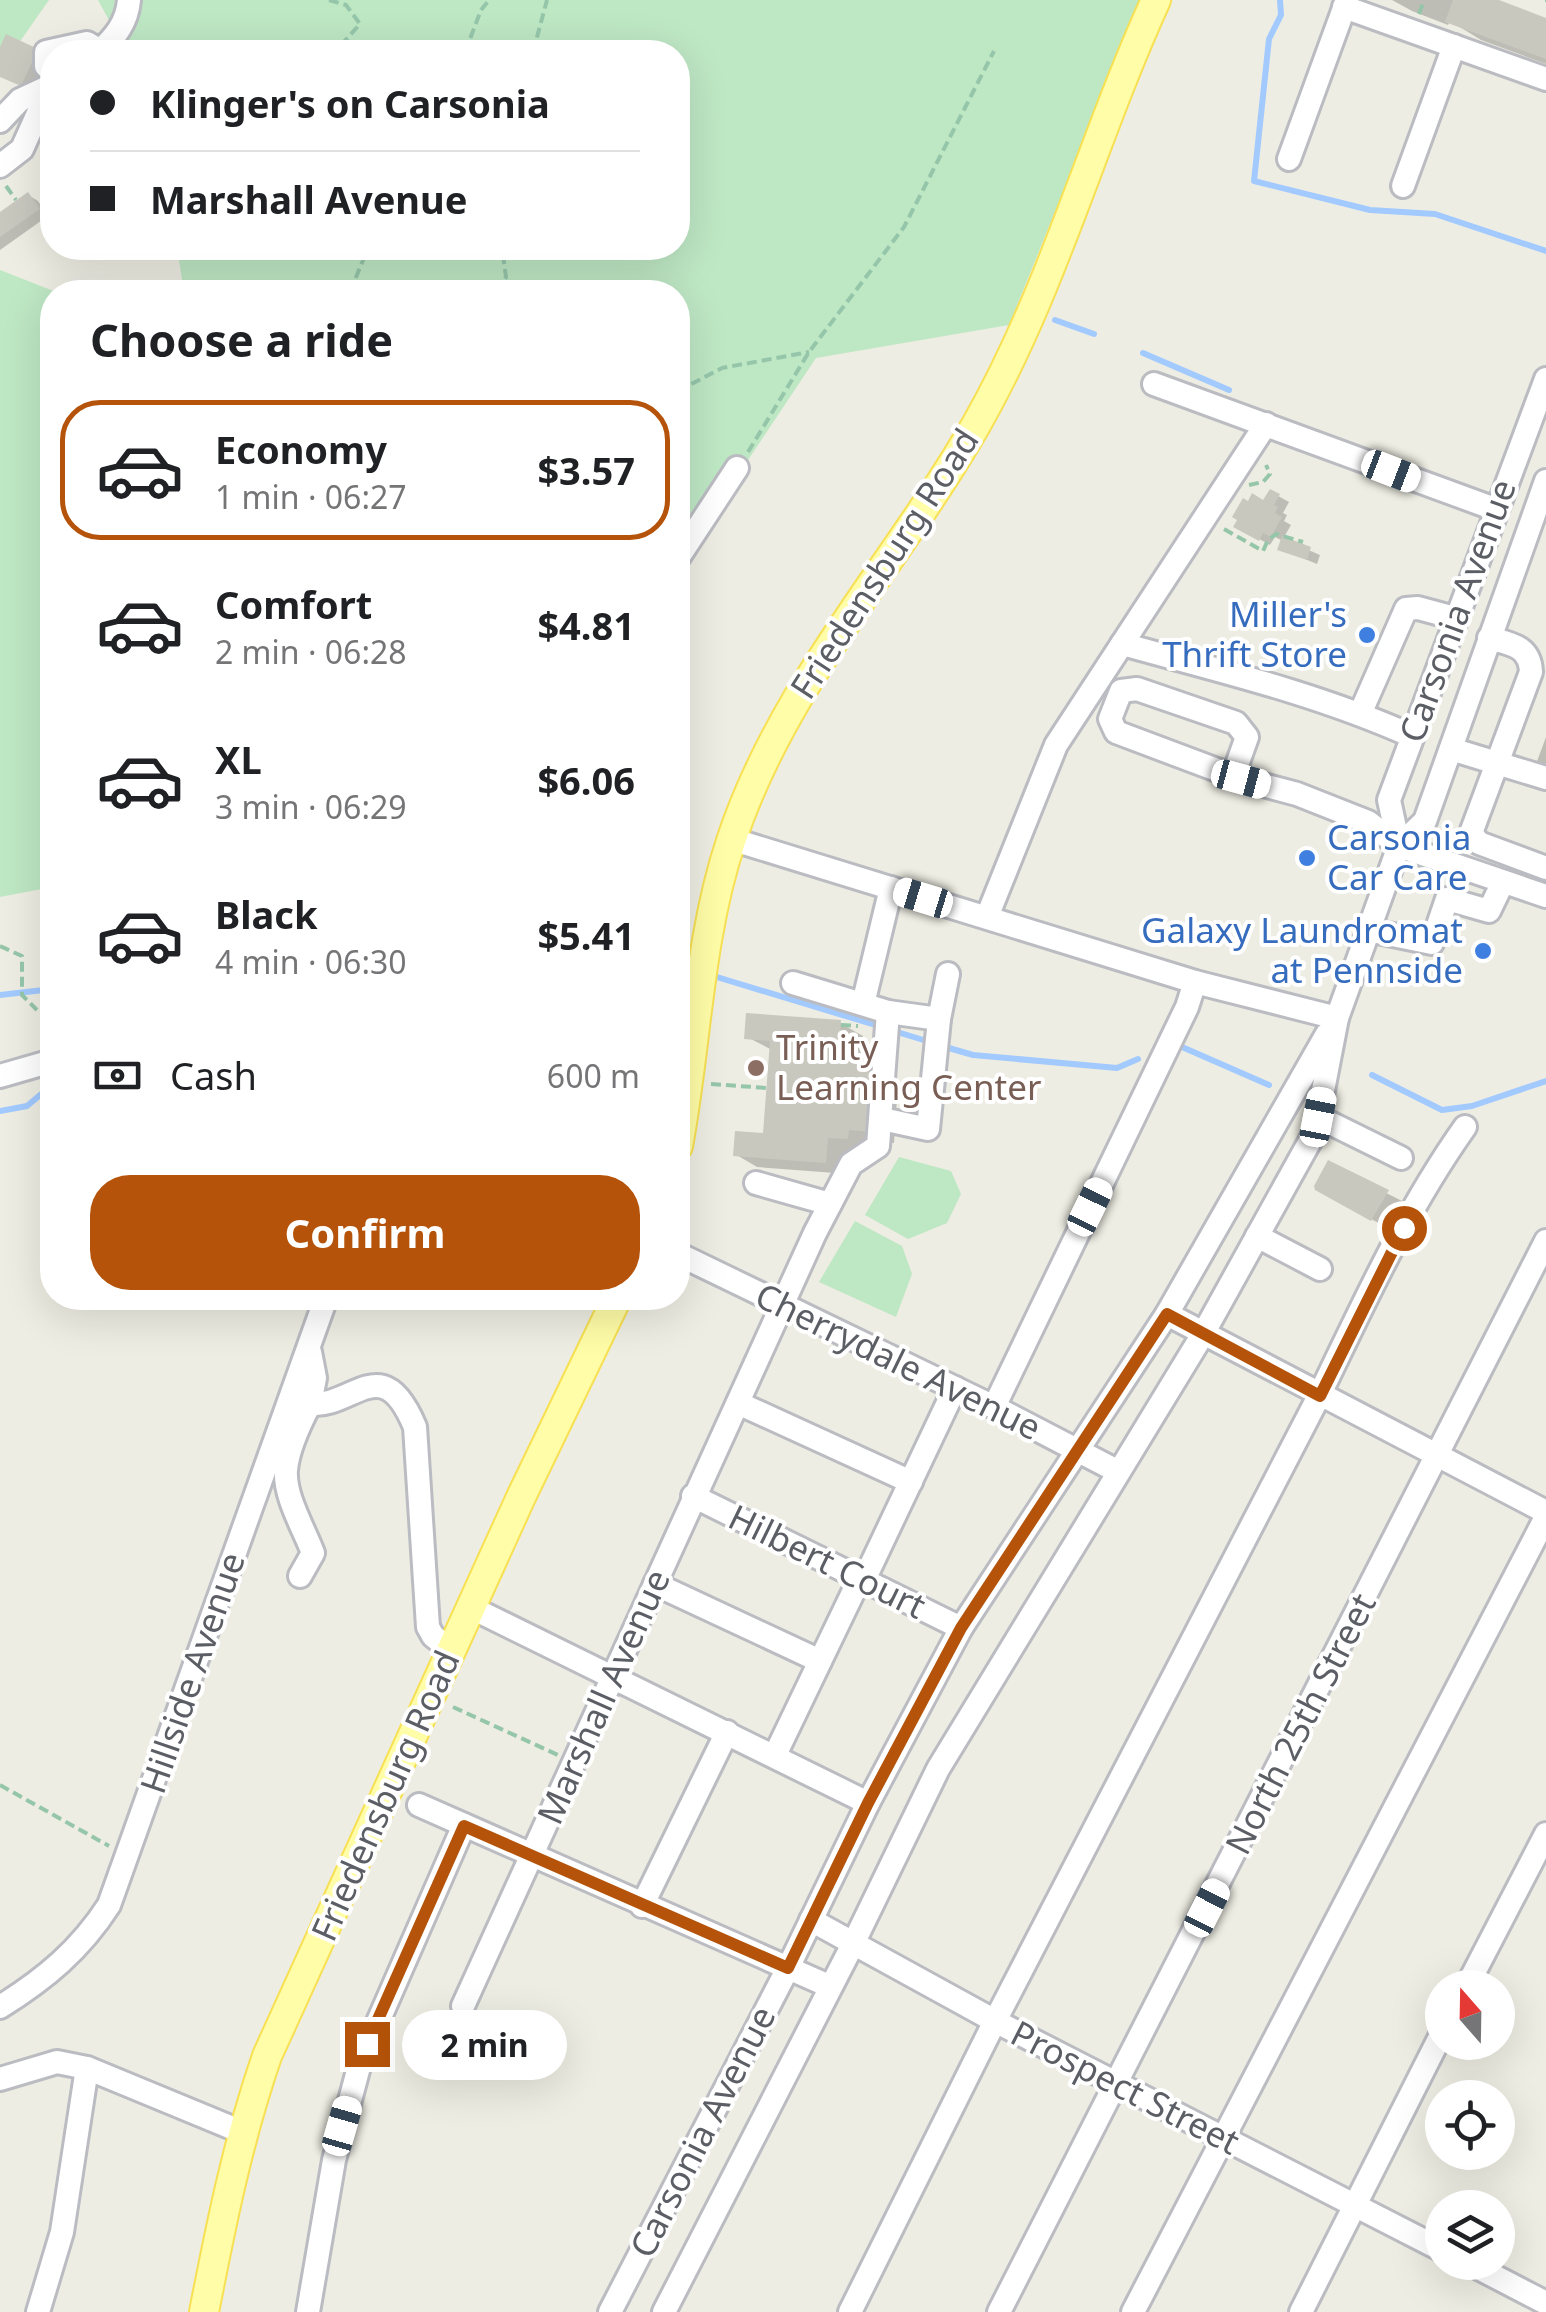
<!DOCTYPE html>
<html lang="en">
<head>
<meta charset="utf-8">
<style>
  body { margin:0; font-family:"Noto Sans",sans-serif; background:#f6f6f6; color:#202124; height:100vh; display:flex; flex-direction:column; font-size:38px; white-space:nowrap }
  * { box-sizing:border-box; margin:0 }
  p { font-size:32px; color:#757577 }
  .icon { flex:none; width:55px; height:55px; fill:none; stroke:currentColor; stroke-width:2; stroke-linecap:round; stroke-linejoin:round }
  .map { position:relative; flex:1; overflow:hidden }
  .drawer { position:absolute; left:40px; top:280px; width:650px; height:1030px; display:flex; flex-direction:column; background:#fff; border-radius:40px; box-shadow:0 10px 40px #0002 }
  .drawer>* { flex:none }
  .banner { position:absolute; left:40px; top:40px; width:650px; height:220px; border-radius:40px; box-shadow:0 10px 40px #0002; display:grid; align-content:center; height:220px; padding:0 50px; background:#fff }
  .needle { width:65px; rotate:340deg }
  .tools { position:absolute; left:1425px; top:1970px; display:grid; gap:20px }
  .tools a { display:grid; place-items:center; width:90px; height:90px; border-radius:50%; background:#fff; box-shadow:0 10px 40px #0002; font-size:50px }
  .end { position:absolute; width:45px; height:45px; margin:-22px; border:12px solid #b45309; background:#fff; box-shadow:0 0 0 5px #fff }
  .from { border-radius:50% }
  .bubble { position:absolute; height:70px; border-radius:35px; background:#fff; box-shadow:0 10px 40px #0002; font-size:32px; font-weight:700; line-height:70px; text-align:center }
  .car { position:absolute; width:30px; height:60px; margin:-30px -15px; border-radius:12px; box-shadow:0 0 8px 2px #0007; background:linear-gradient(#fff 24%,#345 0 40%,#fff 0 76%,#345 0 86%,#fff 0) }
  .banner b { display:flex; align-items:center; gap:35px; height:95px; font-size:38px }
  .banner b+b { border-top:2px solid #e0e0e0 }
  .banner i { width:25px; height:25px; background:#202124 }
  ul { padding:0; list-style:none }
  li { display:flex; align-items:center; gap:30px; height:140px; margin:0 20px 15px; padding:0 30px; border:5px solid transparent; border-radius:40px }
  li div { flex:1 }
  li b { display:block; font-size:38px }
  li em { font-style:normal; font-weight:700 }
  li.on { border-color:#b45309 }
  li>.icon { width:90px; height:90px; stroke-width:1.5 }
  h2 { padding:0 50px; font-size:45px; line-height:120px }
  .pay { display:flex; align-items:center; gap:25px; height:110px; padding:0 50px; font-size:38px }
  .pay p { margin-inline-start:auto }
  .button { display:flex; gap:20px; margin-top:auto; padding:20px 50px }
  .button a { flex:1; height:115px; border-radius:40px; background:#b45309; color:#fff; font-size:40px; font-weight:700; line-height:115px; text-align:center }
  .map>svg:first-child { display:block }
  .green { fill:#bee7c4 }
  .shadow { fill:#0003 }
  .lines { fill:none; stroke-linecap:round; stroke-linejoin:round }
  .stream { stroke:#a2caff; stroke-width:6 }
  .building { fill:#c9c8bf }
  .minor-casing { stroke:#babcc2; stroke-width:28 }
  .major-casing { stroke:#f7e053; stroke-width:32 }
  .path { stroke:#95c6aa; stroke-width:4; stroke-dasharray:10 5; stroke-linecap:butt }
  .minor { stroke:#fff; stroke-width:22 }
  .major { stroke:#fffda7; stroke-width:28 }
  .route { stroke:#b45309; stroke-width:12 }
  .shop-dot { fill:#3f7fe0; stroke:#fff; stroke-width:4 }
  .education-dot { fill:#8d6e63; stroke:#fff; stroke-width:4 }
  .labels { text-anchor:middle; stroke-width:8; stroke-linejoin:round; paint-order:stroke }
  .street-label { font-size:35px; fill:#5b5e64; stroke:#fff }
  .shop-label { font-size:35px; fill:#366cbe; stroke:#fff; text-anchor:end }
  .education-label { font-size:35px; fill:#785e54; stroke:#fff; text-anchor:start }
</style>
</head>
<body>
<div class="map">
<svg width="1546" height="2312" viewBox="0 0 1546 2312">
  <rect width="100%" height="100%" fill="#eeede3"/>
  <!-- green -->
  <g class="green">
    <polygon points="0,0 49,0 0,70"/>
    <polygon points="98,0 1141,0 1009,325 816,358 678,565 678,292 184,292 177,248 678,248 678,52 126,52"/>
    <polygon points="0,270 56,292 52,292 52,887 0,897"/>
    <polygon points="899,1157 951,1171 961,1194 947,1223 908,1239 865,1215"/>
    <polygon points="855,1221 902,1246 912,1274 896,1317 819,1282"/>
  </g>
  <!-- shadow -->
  <g class="shadow">
    <polygon points="1392,0 1492,0 1546,20 1546,64 1481,40 1450,21 1448,25 1412,11"/>
    <polygon points="0,53 47,57 32,90 0,75"/>
    <polygon points="28,195 38,201 48,216 0,250 0,215"/>
    <polygon points="1271,492 1289,502 1283,513 1287,515 1284,521 1291,525 1283,539 1320,555 1317,564 1280,549 1283,541 1275,537 1270,545 1236,526 1264,503"/>
    <polygon points="1546,737 1546,770 1536,764"/>
    <polygon points="840,1023 863,1036 861,1055 882,1067 881,1074 898,1084 894,1143 870,1142 870,1150 850,1149 848,1174 757,1167 735,1154 765,1136 772,1050 747,1037"/>
    <polygon points="1329,1164 1404,1202 1389,1229 1318,1189"/>
  </g>
  <g class="lines">
    <!-- stream -->
    <g class="stream">
      <polyline points="1280,0 1281,15 1269,39 1254,181 1370,210 1435,214 1546,251"/>
      <polyline points="1055,320 1094,334"/>
      <polyline points="1143,353 1229,390"/>
      <polyline points="678,965 695,970"/>
      <polyline points="707,974 882,1027"/>
      <polyline points="0,995 52,989"/>
      <polyline points="894,1031 930,1042"/>
      <polyline points="942,1046 973,1055 1117,1068 1138,1059"/>
      <polyline points="1182,1047 1269,1085"/>
      <polyline points="1372,1075 1442,1110 1472,1106 1546,1081"/>
      <polyline points="0,1111 27,1106 52,1085"/>
    </g>
  </g>
  <!-- building -->
  <g class="building">
    <polygon points="1453,0 1499,0 1546,18 1546,59 1445,22"/>
    <polygon points="6,34 38,49 21,86 0,77 0,47"/>
    <polygon points="28,192 40,209 0,237 0,212"/>
    <polygon points="1270,489 1280,494 1274,505 1278,507 1275,513 1282,517 1271,537 1263,533 1259,541 1233,527 1237,520 1232,517 1243,498 1248,501 1252,493 1263,500"/>
    <polygon points="1282,536 1311,547 1307,560 1277,550"/>
    <polygon points="746,1013 841,1020 839,1050 860,1051 859,1068 877,1069 872,1132 849,1130 848,1139 828,1138 826,1163 733,1156 735,1131 763,1133 770,1041 744,1039"/>
    <polygon points="1328,1160 1389,1190 1371,1221 1315,1190 1314,1186"/>
  </g>
  <g class="lines">
    <!-- minor casing -->
    <g class="minor-casing">
      <g id="minor">
        <polyline points="1344,7 1546,79"/>
        <path d="M99 52C115 37 127 23 129 0"/>
        <polyline points="52,72 46,66 46,52 87,43 102,52"/>
        <polyline points="0,121 20,100 48,87"/>
        <polyline points="1289,159 1347,0"/>
        <polyline points="0,166 22,149 52,82"/>
        <polyline points="1403,186 1454,46"/>
        <polyline points="1154,384 1495,509"/>
        <polyline points="678,558 737,468"/>
        <path d="M1489 638C1511 644 1530 646 1531 672L1471 833 1479 843 1546 868"/>
        <path d="M1122 644C1221 671 1318 694 1412 736"/>
        <polyline points="1360,714 1406,609 1418,608 1455,618"/>
        <polyline points="1451,749 1546,778"/>
        <polyline points="1233,776 1247,737 1236,723 1137,689 1121,691 1110,719 1116,732 1241,779 1297,794 1368,822 1399,846 1546,896"/>
        <polyline points="731,839 1195,982 1337,1018"/>
        <polyline points="1399,846 1389,800 1546,379"/>
        <polyline points="987,917 1056,745 1266,424"/>
        <polyline points="1368,930 1432,943 1447,899 1489,911 1503,882"/>
        <polyline points="678,977 699,984"/>
        <polyline points="793,983 888,1012 939,1019"/>
        <polyline points="863,1004 891,888"/>
        <polyline points="0,1076 52,1061"/>
        <polyline points="1318,1117 1401,1158"/>
        <polyline points="882,1119 928,1129 939,1019 948,974"/>
        <polyline points="756,1183 830,1204"/>
        <polyline points="1257,1236 1320,1269"/>
        <polyline points="678,1254 994,1407 1117,1471"/>
        <polyline points="1167,1314 1546,1512"/>
        <path d="M310 1352 315 1378 310 1404C354 1408 382 1348 415 1427L428 1627 433 1636 451 1650"/>
        <polyline points="738,1403 911,1482"/>
        <polyline points="994,1407 1187,1007 1195,982"/>
        <polyline points="693,1496 961,1628"/>
        <path d="M300 1576 313 1553C304 1529 284 1496 286 1470 288 1448 300 1423 310 1404"/>
        <polyline points="864,1580 955,1388"/>
        <polyline points="655,1584 820,1661"/>
        <polyline points="472,1608 868,1803"/>
        <polyline points="775,1755 860,1578"/>
        <polyline points="419,1805 829,1986"/>
        <polyline points="642,1906 727,1732"/>
        <polyline points="811,1920 995,2021 1442,2250"/>
        <polyline points="1466,1988 1546,1834"/>
        <polyline points="463,2006 815,1233 851,1164 878,1146 888,1012"/>
        <path d="M0 2007C45 1979 80 1950 109 1905L326 1298"/>
        <polyline points="0,2079 57,2062 87,2068 242,2132"/>
        <polyline points="1467,2262 1546,2303"/>
        <polyline points="38,2312 62,2232 87,2068"/>
        <polyline points="308,2312 334,2160 360,2063 464,1825"/>
        <polyline points="610,2312 788,1968 868,1803 961,1628 1167,1314 1327,1034"/>
        <polyline points="664,2312 853,1944 938,1769 1203,1334 1315,1132 1337,1018 1399,846 1425,821 1546,481"/>
        <path d="M850 2312 995 2021 1319 1396C1363 1305 1406 1210 1465 1127"/>
        <polyline points="999,2312 1546,1241"/>
        <polyline points="1133,2312 1546,1517"/>
        <polyline points="1301,2312 1442,2033"/>
      </g>
    </g>
    <!-- major casing -->
    <g class="major-casing">
      <g id="major">
        <path d="M678 1146C697 1044 698 940 731 841 782 686 896 564 976 425 1053 290 1092 140 1156 0"/>
        <path d="M204 2312C221 2225 238 2140 267 2056L521 1497 617 1298"/>
      </g>
    </g>
    <!-- path -->
    <g class="path">
      <polyline points="329,0 346,5 360,24 335,52"/>
      <polyline points="1545,0 1546,0"/>
      <polyline points="1419,14 1424,0"/>
      <polyline points="465,52 481,10 489,0"/>
      <polyline points="533,52 547,0"/>
      <polyline points="6,186 16,200"/>
      <polyline points="350,292 368,248"/>
      <polyline points="498,292 506,277 502,248"/>
      <polyline points="678,391 722,368 809,352"/>
      <polyline points="748,452 809,352 904,227 994,51"/>
      <polyline points="1249,485 1263,482 1270,474 1266,465"/>
      <polyline points="1224,529 1263,551 1268,540 1276,534 1303,542"/>
      <polyline points="0,946 22,956 22,995 37,1010"/>
      <polyline points="841,1025 858,1026"/>
      <polyline points="711,1084 767,1088"/>
      <polyline points="453,1707 558,1755"/>
      <polyline points="0,1785 109,1846"/>
    </g>
    <!-- minor -->
    <use href="#minor" class="minor"/>
    <!-- major -->
    <use href="#major" class="major"/>
  </g>
  <g class="lines">
    <!-- route -->
    <polyline class="route" points="367,2044 464,1826 788,1968 868,1803 961,1628 1167,1314 1320,1396 1404,1228"/>
  </g>
  <!-- markers -->
  <g class="shop-dot">
    <circle cx="1367" cy="635" r="10"/>
    <circle cx="1307" cy="858" r="10"/>
    <circle cx="1483" cy="951" r="10"/>
  </g>
  <circle class="education-dot" cx="756" cy="1068" r="10"/>
  <g class="labels">
    <!-- street labels -->
    <g class="street-label">
      <text transform="translate(885 564) rotate(-57)" y="12">Friedensburg Road</text>
      <text transform="translate(1458 611) rotate(-70)" y="12">Carsonia Avenue</text>
      <text transform="translate(898 1362) rotate(26)" y="12">Cherrydale Avenue</text>
      <text transform="translate(827 1562) rotate(26)" y="12">Hilbert Court</text>
      <text transform="translate(193 1673) rotate(-71)" y="12">Hillside Avenue</text>
      <text transform="translate(604 1697) rotate(-66)" y="12">Marshall Avenue</text>
      <text transform="translate(1301 1724) rotate(-63)" y="12">North 25th Street</text>
      <text transform="translate(386 1796) rotate(-66)" y="12">Friedensburg Road</text>
      <text transform="translate(1125 2088) rotate(27)" y="12">Prospect Street</text>
      <text transform="translate(703 2132) rotate(-63)" y="12">Carsonia Avenue</text>
    </g>
    <!-- shop labels -->
    <g class="shop-label">
      <text x="1347" y="627">Miller's<tspan x="1347" dy="40">Thrift Store</tspan></text>
      <text x="1327" y="850" text-anchor="start">Carsonia<tspan x="1327" dy="40">Car Care</tspan></text>
      <text x="1463" y="943">Galaxy Laundromat<tspan x="1463" dy="40">at Pennside</tspan></text>
    </g>
    <!-- education labels -->
    <g class="education-label">
      <text x="776" y="1060">Trinity<tspan x="776" dy="40">Learning Center</tspan></text>
    </g>
  </g>
</svg>
<div class="tools">
<a><svg class="needle" viewBox="-14 -14 28 28"><path d="M0-13l5 13h-10z" fill="#e53935"/><path d="M0 13l5-13h-10z" fill="#757577"/></svg></a>
<a><svg class="icon" aria-label="locate" viewBox="0 0 24 24"><circle cx="12" cy="12" r="6"/><path d="M12 2v4M12 18v4M2 12h4M18 12h4"/></svg></a>
<a><svg class="icon" aria-label="layers" viewBox="0 0 24 24"><path d="M12 4l9 5-9 5-9-5zM3 14l9 5 9-5"/></svg></a>
</div>
<i class="end from" style="left:1404px;top:1228px"></i>
<i class="end" style="left:367px;top:2044px"></i>
<div class="bubble" style="left:402px;top:2010px;width:165px">2 min</div>
<i class="car" style="left:1391px;top:471px;rotate:111deg"></i>
<i class="car" style="left:1241px;top:779px;rotate:105deg"></i>
<i class="car" style="left:923px;top:898px;rotate:287deg"></i>
<i class="car" style="left:1318px;top:1117px;rotate:11deg"></i>
<i class="car" style="left:1090px;top:1207px;rotate:26deg"></i>
<i class="car" style="left:1207px;top:1908px;rotate:27deg"></i>
<i class="car" style="left:342px;top:2126px;rotate:16deg"></i>
<div class="banner">
<b><i class="from"></i>Klinger's on Carsonia</b>
<b><i></i>Marshall Avenue</b>
</div>
<section class="drawer">
<h2>Choose a ride</h2>
<ul>
<li class="on"><svg class="icon" aria-label="car" viewBox="0 0 24 24"><path d="M5 17H2v-5l4-1 3-4h7l3 4 3 1v5h-3M9 17h6M6 11h13"/><circle cx="7" cy="17" r="2"/><circle cx="17" cy="17" r="2"/></svg><div><b>Economy</b><p>1 min · 06:27</p></div><em>$3.57</em></li>
<li><svg class="icon" aria-label="car" viewBox="0 0 24 24"><path d="M5 17H2v-5l4-1 3-4h7l3 4 3 1v5h-3M9 17h6M6 11h13"/><circle cx="7" cy="17" r="2"/><circle cx="17" cy="17" r="2"/></svg><div><b>Comfort</b><p>2 min · 06:28</p></div><em>$4.81</em></li>
<li><svg class="icon" aria-label="car" viewBox="0 0 24 24"><path d="M5 17H2v-5l4-1 3-4h7l3 4 3 1v5h-3M9 17h6M6 11h13"/><circle cx="7" cy="17" r="2"/><circle cx="17" cy="17" r="2"/></svg><div><b>XL</b><p>3 min · 06:29</p></div><em>$6.06</em></li>
<li><svg class="icon" aria-label="car" viewBox="0 0 24 24"><path d="M5 17H2v-5l4-1 3-4h7l3 4 3 1v5h-3M9 17h6M6 11h13"/><circle cx="7" cy="17" r="2"/><circle cx="17" cy="17" r="2"/></svg><div><b>Black</b><p>4 min · 06:30</p></div><em>$5.41</em></li>
</ul>
<div class="pay"><svg class="icon" aria-label="cash" viewBox="0 0 24 24"><path d="M3 7h18v10H3z"/><circle cx="12" cy="12" r="2"/></svg>Cash<p>600 m</p></div>
<div class="button"><a>Confirm</a></div>
</section>
</div>
</body>
</html>
